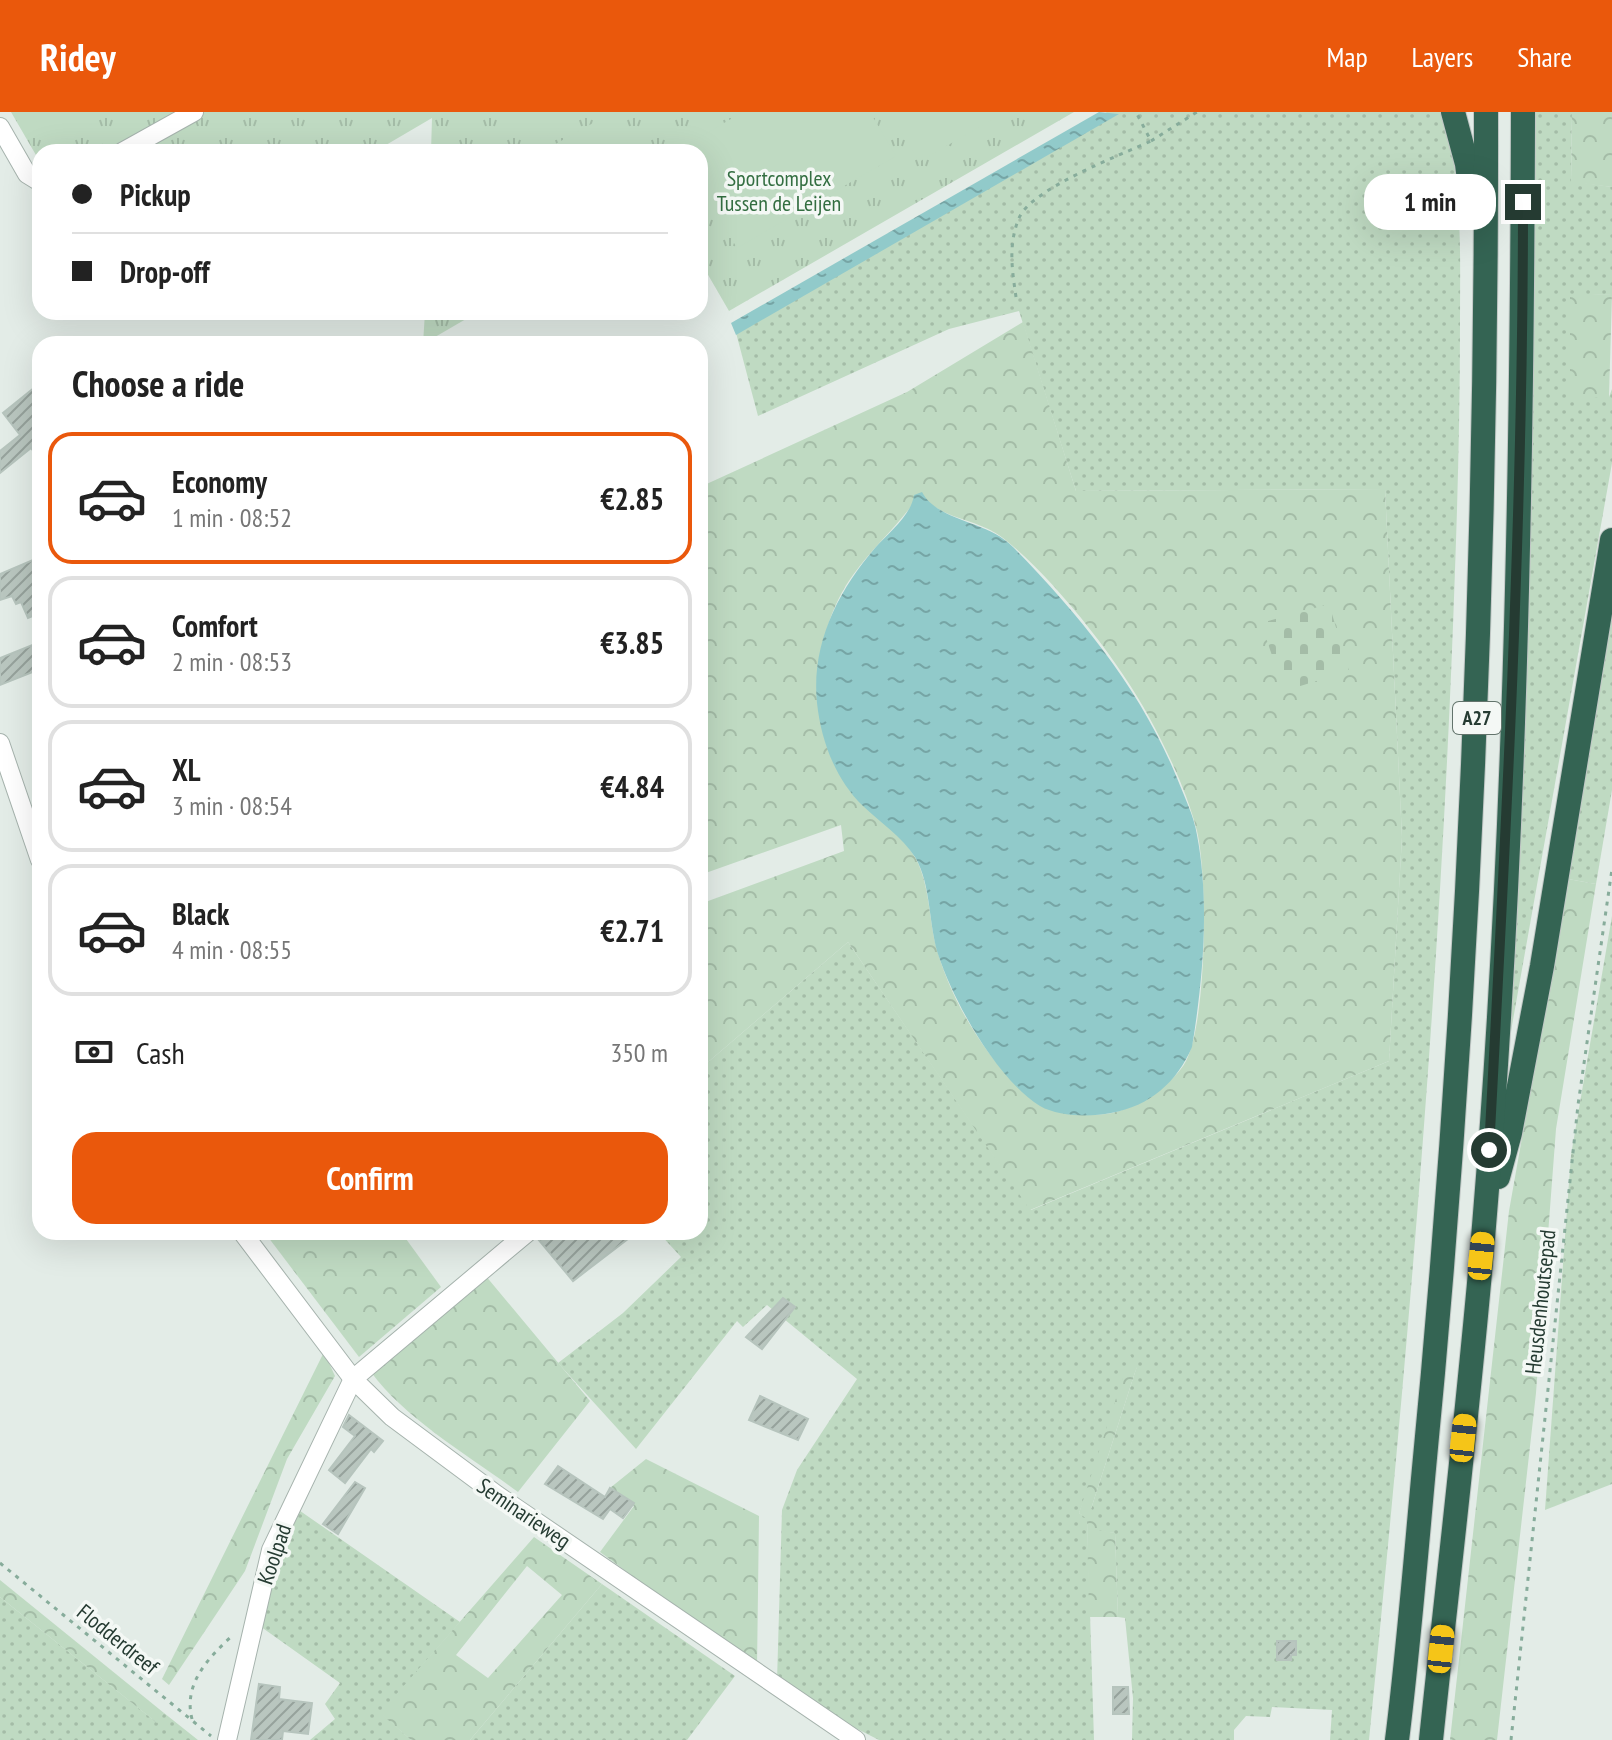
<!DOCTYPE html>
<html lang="en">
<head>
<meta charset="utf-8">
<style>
  body { margin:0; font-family:"PT Sans Narrow",sans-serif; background:#f6f6f6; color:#222; height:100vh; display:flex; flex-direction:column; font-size:30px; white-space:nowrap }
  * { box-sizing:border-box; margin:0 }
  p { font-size:26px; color:#767676 }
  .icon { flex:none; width:44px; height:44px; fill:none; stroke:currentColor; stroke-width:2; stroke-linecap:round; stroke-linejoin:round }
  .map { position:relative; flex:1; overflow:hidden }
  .sheet { position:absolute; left:32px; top:224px; width:676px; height:904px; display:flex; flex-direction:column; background:#fff; border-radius:24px; box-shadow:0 8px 32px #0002 }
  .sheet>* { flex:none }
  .guide { position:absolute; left:32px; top:32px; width:676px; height:176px; border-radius:24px; box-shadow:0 8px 32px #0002; display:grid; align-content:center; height:176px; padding:0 40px; background:#fff }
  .end { position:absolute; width:36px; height:36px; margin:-18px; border:10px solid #253b32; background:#fff; box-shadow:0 0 0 4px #fff }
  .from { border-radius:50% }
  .bubble { position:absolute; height:56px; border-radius:24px; background:#fff; box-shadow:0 8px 32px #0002; font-size:26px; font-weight:600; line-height:56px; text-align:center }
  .car { position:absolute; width:24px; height:48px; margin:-24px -12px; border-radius:10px; box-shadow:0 0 6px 2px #0007; background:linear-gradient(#f5c518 24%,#345 0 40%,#f5c518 0 76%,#345 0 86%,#f5c518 0) }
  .guide b { display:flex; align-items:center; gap:28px; height:76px; font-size:30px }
  .guide b+b { border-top:2px solid #e0e0e0 }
  .guide i { width:20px; height:20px; background:#222 }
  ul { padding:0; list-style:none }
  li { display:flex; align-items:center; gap:24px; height:132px; margin:0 16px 12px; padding:0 24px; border:4px solid #e0e0e0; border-radius:24px }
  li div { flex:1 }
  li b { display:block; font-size:30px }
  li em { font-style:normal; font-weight:600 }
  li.active { border-color:#ea580c }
  li>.icon { width:72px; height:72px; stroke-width:1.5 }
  h2 { padding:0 40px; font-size:36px; line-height:96px }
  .pay { display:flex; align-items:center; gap:20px; height:88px; padding:0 40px; font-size:30px }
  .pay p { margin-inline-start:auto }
  .button { display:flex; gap:16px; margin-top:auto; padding:16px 40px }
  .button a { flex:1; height:92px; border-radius:24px; background:#ea580c; color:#fff; font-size:32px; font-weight:600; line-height:92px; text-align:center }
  header { display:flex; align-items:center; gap:48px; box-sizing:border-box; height:112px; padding:0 40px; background:#ea580c; color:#fff }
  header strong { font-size:38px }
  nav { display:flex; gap:44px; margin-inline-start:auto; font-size:28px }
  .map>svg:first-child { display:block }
  .grass { fill:url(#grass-dots) }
  .forest { fill:url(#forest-crowns); fill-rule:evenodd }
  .cemetery { fill:url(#cemetery-stones) }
  .park { fill:url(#park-tufts) }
  .pitch { fill:#bfdac2 }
  .water { fill:url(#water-ripples) }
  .building { fill:url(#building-hatch); stroke:#b6c4bd; stroke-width:2 }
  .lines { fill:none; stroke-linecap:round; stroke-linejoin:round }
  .street-casing { stroke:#a6b3ad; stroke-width:20 }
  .highway-casing { stroke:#c2c8c6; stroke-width:26 }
  .path { stroke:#87ac9b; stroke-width:3; stroke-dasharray:4 6; stroke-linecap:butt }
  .street { stroke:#fff; stroke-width:18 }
  .highway { stroke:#346453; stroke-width:24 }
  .route { stroke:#253b32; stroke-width:10 }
  .labels { text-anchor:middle; stroke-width:7; stroke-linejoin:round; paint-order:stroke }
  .shield { fill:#f4f8f5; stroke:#63746c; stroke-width:2 }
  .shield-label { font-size:20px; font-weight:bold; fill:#253b32 }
  .park-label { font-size:22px; fill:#336e41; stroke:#f4f8f5 }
  .street-label { font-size:22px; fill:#253b32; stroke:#f4f8f5 }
</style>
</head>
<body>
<header>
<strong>Ridey</strong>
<nav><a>Map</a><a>Layers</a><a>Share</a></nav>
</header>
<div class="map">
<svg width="1612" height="1628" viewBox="0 0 1612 1628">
  <defs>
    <pattern id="grass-dots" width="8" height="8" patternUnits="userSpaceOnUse" patternTransform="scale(2)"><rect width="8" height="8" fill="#bfdac2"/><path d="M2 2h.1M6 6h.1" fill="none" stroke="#a4bca7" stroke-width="1.8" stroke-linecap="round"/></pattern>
    <pattern id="forest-crowns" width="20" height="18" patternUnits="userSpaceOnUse" patternTransform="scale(2)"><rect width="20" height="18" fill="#bfdac2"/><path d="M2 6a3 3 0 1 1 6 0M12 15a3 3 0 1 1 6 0" fill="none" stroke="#a4bca7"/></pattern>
    <pattern id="cemetery-stones" width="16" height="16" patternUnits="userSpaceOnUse" patternTransform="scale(2)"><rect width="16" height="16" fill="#bfdac2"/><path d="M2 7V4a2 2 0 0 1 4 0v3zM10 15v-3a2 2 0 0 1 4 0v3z" fill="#a4bca7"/></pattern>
    <pattern id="park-tufts" width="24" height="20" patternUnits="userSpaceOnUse" patternTransform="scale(2)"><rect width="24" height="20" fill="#bfdac2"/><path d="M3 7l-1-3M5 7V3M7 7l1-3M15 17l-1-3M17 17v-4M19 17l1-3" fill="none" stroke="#a4bca7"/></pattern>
    <pattern id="water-ripples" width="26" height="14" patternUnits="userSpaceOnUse" patternTransform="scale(2)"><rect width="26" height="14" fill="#91caca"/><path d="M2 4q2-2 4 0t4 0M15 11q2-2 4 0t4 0" fill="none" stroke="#76a5a5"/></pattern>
    <pattern id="building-hatch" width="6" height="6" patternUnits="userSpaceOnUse" patternTransform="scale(2)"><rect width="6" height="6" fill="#b9c6bf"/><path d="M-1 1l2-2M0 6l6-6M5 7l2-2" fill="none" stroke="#96a29c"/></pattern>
  </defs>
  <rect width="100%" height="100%" fill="#e3ece7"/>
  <!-- grass -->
  <g class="grass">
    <path d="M1107 0H1443C1463 70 1460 139 1460 211 1460 294 1458 375 1455 458 1442 848 1408 1239 1369 1628H1330L1332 1598 1272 1595 1270 1605 1246 1604 1234 1618V1628H1132L1133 1586 1125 1506 1118 1505 1115 1421 1097 1419 1091 1397 1137 1254 1079 1401 1087 1406 1094 1628H879L818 1597 777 1569 782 1398 797 1358 857 1267 767 1193 743 1215 737 1209 636 1337 558 1251 623 1201 681 1145 658 1120H700V957L848 830 1031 1098 1389 949 1402 725 1385 377 1076 379 1019 199 949 217 758 304 735 217Z"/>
    <polygon points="1528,0 1572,0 1571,69 1612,75 1612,182 1571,184 1609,285 1612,277 1612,351 1508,936"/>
    <polygon points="1612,469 1612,678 1596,772 1568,767"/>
    <polygon points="1612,804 1612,1372 1545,1398 1571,1043"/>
    <polygon points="293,1394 460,1510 381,1601 411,1628 310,1628 335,1607 325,1592 340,1571 257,1512"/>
    <polygon points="602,1472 735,1564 687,1628 470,1628"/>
    <polygon points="0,1485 156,1610 164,1601 198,1628 0,1628"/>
  </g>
  <!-- forest -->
  <g class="forest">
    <polygon points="1572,0 1612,0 1612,75 1571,70"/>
    <polygon points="1612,182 1609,285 1570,287 1570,183"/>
    <path d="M1023 210 1076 379 1385 377 1402 725 1389 949 1030 1098 848 830 700 957V792L844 739 841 713 700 763V375L907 280ZM927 389C948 408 980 408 1003 426 1053 465 1119 549 1149 605 1168 640 1187 680 1197 719 1208 765 1207 908 1186 949 1175 971 1136 996 1112 1001 1082 1006 1048 1003 1025 981 984 944 948 884 935 830 929 803 929 772 916 747 899 716 863 697 843 667 805 611 813 517 853 463 871 438 894 417 913 392Z"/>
    <polygon points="1568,767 1596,772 1556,1017 1536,1281 1497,1628 1450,1628 1509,1099"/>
    <polygon points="401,1120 441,1175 359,1245 265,1121"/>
    <path d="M485 1163 590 1289 518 1380C471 1345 405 1307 371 1260Z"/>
    <polygon points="324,1240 335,1264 287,1347 245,1459 169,1573 162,1567"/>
    <polygon points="1130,1243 1137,1254 1091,1397 1097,1401 1098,1418 1115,1421 1118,1505 1089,1505 1087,1407 1079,1401"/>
    <polygon points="646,1347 759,1404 757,1556 600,1440 634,1394 610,1376"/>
    <path d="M534 1425 602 1472 470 1628H411L380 1601ZM527 1454 562 1483 488 1566 456 1543Z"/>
    <polygon points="0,1468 164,1601 157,1611 0,1485"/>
  </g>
  <!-- cemetery -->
  <polygon class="cemetery" points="1329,492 1349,559 1284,579 1261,511"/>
  <!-- park -->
  <g class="park">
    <polygon points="11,0 1074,0 729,199 700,149 700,40 431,40 432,6 374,40 40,40 40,50"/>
    <polygon points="425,200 478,200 423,232"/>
  </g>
  <!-- pitch -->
  <g class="pitch">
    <polygon points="31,0 112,0 52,35"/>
    <polygon points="519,0 589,0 535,30"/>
    <polygon points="743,0 870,0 896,44 737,136 700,73 700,40 681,40 679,37"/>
    <polygon points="890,0 1005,0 919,50"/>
    <polygon points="611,1 633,40 541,40"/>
  </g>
  <!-- water -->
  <g class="water">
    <polygon points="1099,0 1119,2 736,223 731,211"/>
    <path d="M922 380C938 410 987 408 1013 435 1080 504 1140 576 1177 666 1184 684 1194 704 1197 723 1210 791 1203 868 1192 935 1177 970 1150 994 1111 1001 1091 1005 1059 1005 1040 994 997 967 955 892 939 845 928 813 932 774 915 745 902 725 880 710 863 694 835 667 821 628 817 591 811 532 838 479 875 436 888 421 911 404 914 383Z"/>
  </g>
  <!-- building -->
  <g class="building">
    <polygon points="40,271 40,347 31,336 0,361 0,339 20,323 3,301"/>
    <polygon points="40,445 40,501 28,506 21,490 16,492 12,484 0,488 0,462"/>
    <polygon points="40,530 40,557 0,573 0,546"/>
    <polygon points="545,1120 637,1120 573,1169 538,1127"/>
    <polygon points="783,1186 795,1195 762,1237 746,1225"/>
    <polygon points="760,1284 808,1307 798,1328 749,1308"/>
    <polygon points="349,1303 383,1329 374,1340 371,1337 345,1371 329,1358 355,1324 343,1315"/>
    <polygon points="558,1354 605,1385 610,1376 634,1391 623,1406 610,1397 603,1407 545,1372"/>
    <polygon points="355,1370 365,1376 338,1422 323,1412"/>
    <polygon points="1277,1529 1296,1529 1296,1543 1291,1543 1291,1548 1277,1548"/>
    <polygon points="259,1572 280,1575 279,1587 312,1591 308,1622 283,1619 282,1628 251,1628"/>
    <polygon points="1113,1575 1128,1575 1129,1602 1113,1602"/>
  </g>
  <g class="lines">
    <!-- street casing -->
    <g class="street-casing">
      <g id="street">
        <polyline points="0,15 27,62 40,70"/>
        <polyline points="122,40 194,0"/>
        <polyline points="0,631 40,748"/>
        <polyline points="242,1120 353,1267 392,1305 497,1383 856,1628"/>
        <polyline points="227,1628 271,1438 353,1267 528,1120"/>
      </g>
    </g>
    <!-- highway casing -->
    <g class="highway-casing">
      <g id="highway">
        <polyline points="1453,0 1467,52 1473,99"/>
        <polyline points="1498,1065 1510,1021 1542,854 1612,428"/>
        <path d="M1397 1628C1408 1541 1415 1454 1423 1367 1468 910 1487 459 1486 0"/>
        <path d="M1431 1628C1449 1457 1470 1286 1484 1114 1515 744 1522 371 1523 0"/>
      </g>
    </g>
    <!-- path -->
    <g class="path">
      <polyline points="1151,29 1197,0"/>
      <polyline points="91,40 107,31"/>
      <path d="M1016 185C1012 157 1008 133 1019 106 1032 76 1121 43 1151 29L1136 0"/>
      <polyline points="0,1451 211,1624"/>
      <path d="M192 1607C183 1572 208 1546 233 1523"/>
      <polyline points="1511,1628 1578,993 1612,757"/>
    </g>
    <!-- street -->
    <use href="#street" class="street"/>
    <!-- highway -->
    <use href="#highway" class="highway"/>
  </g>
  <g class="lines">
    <!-- route -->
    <path class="route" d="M1489 1038C1506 722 1523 406 1523 90"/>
  </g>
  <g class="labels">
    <!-- shield labels -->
    <rect class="shield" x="1453" y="590" width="48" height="32" rx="6"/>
    <g class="shield-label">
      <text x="1477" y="613">A27</text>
    </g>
    <!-- park labels -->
    <g class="park-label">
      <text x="779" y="74">Sportcomplex<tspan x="779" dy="25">Tussen de Leijen</tspan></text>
    </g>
    <!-- street labels -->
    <g class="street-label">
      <text transform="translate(1540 1190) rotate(-84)" y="8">Heusdenhoutsepad</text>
      <text transform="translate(524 1401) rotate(34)" y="8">Seminarieweg</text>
      <text transform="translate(274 1442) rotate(-71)" y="8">Koolpad</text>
      <text transform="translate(118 1527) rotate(39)" y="8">Flodderdreef</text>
    </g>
  </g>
</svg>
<i class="end from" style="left:1489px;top:1038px"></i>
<i class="end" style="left:1523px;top:90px"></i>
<div class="bubble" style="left:1364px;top:62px;width:132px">1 min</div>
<i class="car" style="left:1481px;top:1144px;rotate:6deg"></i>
<i class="car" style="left:1463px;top:1326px;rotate:6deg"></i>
<i class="car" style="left:1441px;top:1537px;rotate:6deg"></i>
<div class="guide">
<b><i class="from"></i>Pickup</b>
<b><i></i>Drop-off</b>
</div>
<section class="sheet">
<h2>Choose a ride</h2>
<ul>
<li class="active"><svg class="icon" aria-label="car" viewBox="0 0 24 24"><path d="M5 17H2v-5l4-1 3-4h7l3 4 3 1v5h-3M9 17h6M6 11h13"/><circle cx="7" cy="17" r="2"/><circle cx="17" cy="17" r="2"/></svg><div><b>Economy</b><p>1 min · 08:52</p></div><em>€2.85</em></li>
<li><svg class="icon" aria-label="car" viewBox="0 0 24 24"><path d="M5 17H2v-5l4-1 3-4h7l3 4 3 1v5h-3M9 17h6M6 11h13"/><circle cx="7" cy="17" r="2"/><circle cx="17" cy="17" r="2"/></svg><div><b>Comfort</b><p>2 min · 08:53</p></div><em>€3.85</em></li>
<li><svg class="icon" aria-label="car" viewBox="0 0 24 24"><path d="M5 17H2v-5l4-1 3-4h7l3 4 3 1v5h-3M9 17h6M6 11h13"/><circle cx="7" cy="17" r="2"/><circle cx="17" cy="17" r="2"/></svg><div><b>XL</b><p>3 min · 08:54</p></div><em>€4.84</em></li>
<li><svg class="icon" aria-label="car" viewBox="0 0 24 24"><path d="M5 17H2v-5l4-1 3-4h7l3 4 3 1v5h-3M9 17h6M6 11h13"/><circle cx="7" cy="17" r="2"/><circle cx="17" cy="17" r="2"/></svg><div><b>Black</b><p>4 min · 08:55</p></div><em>€2.71</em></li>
</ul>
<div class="pay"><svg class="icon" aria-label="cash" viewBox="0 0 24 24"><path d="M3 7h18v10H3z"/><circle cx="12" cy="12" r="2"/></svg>Cash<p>350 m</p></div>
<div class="button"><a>Confirm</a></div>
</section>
</div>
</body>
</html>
